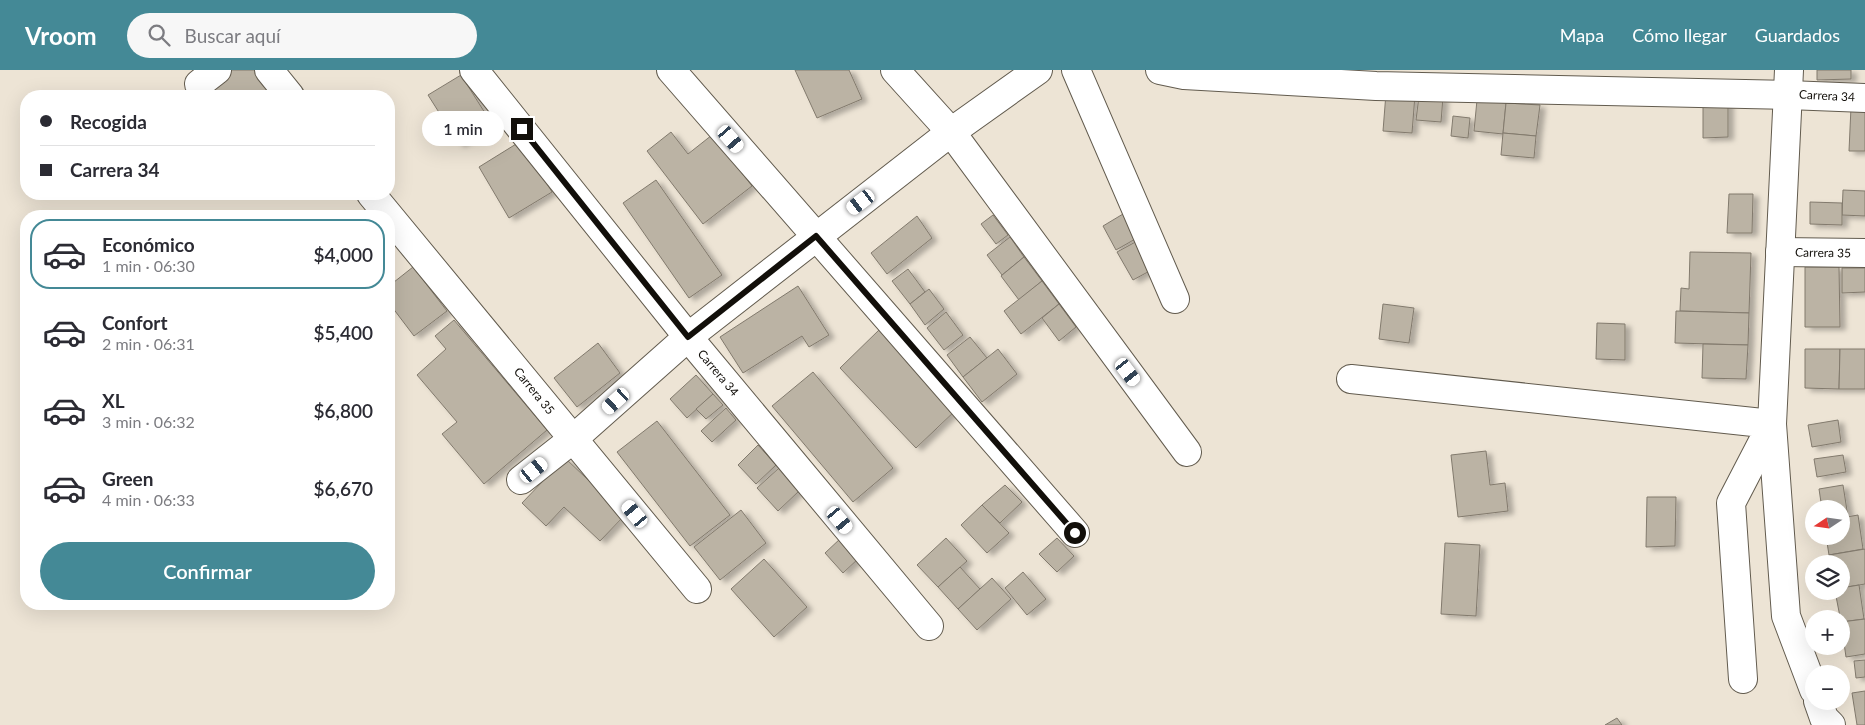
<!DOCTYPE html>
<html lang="es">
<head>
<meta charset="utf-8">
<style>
  body { margin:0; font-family:Lato,sans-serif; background:#f7f7f7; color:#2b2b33; height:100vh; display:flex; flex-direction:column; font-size:19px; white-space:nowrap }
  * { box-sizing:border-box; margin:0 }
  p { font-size:16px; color:#7c7c81 }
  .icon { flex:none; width:28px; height:28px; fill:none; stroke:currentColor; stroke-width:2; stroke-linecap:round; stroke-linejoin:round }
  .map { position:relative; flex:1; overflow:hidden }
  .details { position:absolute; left:20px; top:140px; width:375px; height:400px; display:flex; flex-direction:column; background:#fff; border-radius:20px; box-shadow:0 5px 20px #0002 }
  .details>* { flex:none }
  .hud { position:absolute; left:20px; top:20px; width:375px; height:110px; border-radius:20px; box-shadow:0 5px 20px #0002; display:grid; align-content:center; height:110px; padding:0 20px; background:#fff }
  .needle { width:32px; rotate:257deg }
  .controls { position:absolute; left:1805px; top:430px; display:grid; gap:10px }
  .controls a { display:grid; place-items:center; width:45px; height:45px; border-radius:50%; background:#fff; box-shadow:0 5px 20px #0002; font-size:25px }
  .end { position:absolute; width:22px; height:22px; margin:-11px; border:6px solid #120f0a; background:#fff; box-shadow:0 0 0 2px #fff }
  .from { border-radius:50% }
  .bubble { position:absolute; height:35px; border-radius:18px; background:#fff; box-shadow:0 5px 20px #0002; font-size:16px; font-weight:600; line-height:35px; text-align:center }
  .car { position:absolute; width:15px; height:30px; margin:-15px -8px; border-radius:6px; box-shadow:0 0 4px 1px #0007; background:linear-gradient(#fff 24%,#345 0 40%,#fff 0 76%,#345 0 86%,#fff 0) }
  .hud b { display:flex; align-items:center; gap:18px; height:48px; font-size:19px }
  .hud b+b { border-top:1px solid #e1e1e2 }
  .hud i { width:12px; height:12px; background:#2b2b33 }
  ul { padding:9px 0 0; list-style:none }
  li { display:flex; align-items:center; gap:15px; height:70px; margin:0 10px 8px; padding:0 10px; border:2px solid transparent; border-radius:20px }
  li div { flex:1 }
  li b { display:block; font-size:19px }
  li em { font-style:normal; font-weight:600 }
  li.current { border-color:#448996 }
  li>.icon { width:45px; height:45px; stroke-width:1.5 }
  .action { display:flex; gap:10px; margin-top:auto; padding:10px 20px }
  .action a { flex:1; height:58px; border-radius:30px; background:#448996; color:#fff; font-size:20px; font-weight:600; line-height:58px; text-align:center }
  header { display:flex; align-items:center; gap:30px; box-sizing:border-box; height:70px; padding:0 25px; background:#448996; color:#fff }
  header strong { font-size:24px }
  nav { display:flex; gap:28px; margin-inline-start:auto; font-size:18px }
  .search { width:350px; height:45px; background:#f7f7f7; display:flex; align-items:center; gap:12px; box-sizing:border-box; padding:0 18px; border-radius:28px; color:#7c7c81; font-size:19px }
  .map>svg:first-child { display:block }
  .building { fill:#bbb3a4; stroke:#827a6d; filter:url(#shadow) }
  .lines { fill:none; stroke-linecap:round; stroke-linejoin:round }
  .minor-casing { stroke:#625b4e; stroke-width:30 }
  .minor { stroke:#fff; stroke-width:28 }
  .route { stroke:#120f0a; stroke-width:6 }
  .labels { text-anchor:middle; stroke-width:4; stroke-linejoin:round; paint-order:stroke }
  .street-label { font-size:12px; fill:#120f0a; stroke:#fff }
</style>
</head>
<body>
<header>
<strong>Vroom</strong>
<div class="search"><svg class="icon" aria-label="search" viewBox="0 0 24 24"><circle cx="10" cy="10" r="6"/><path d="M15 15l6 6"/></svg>Buscar aquí</div>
<nav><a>Mapa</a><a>Cómo llegar</a><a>Guardados</a></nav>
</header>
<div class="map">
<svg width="1865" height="655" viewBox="0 0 1865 655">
  <defs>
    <filter id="shadow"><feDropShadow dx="5.5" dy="3" stdDeviation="2.5" flood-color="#0004"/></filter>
  </defs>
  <rect width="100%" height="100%" fill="#ede4d5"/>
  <!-- building -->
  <g class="building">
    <polygon points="232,0 257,0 277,26 216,26 209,17"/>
    <polygon points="795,0 849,0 862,29 817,48"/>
    <polygon points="1817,0 1851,0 1851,9 1817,10"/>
    <polygon points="461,5 492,54 459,74 428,25"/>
    <polygon points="1386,23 1415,25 1412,63 1383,61"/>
    <polygon points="1419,26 1443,27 1441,52 1416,50"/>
    <polygon points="1703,26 1728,26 1728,67 1703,68"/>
    <polygon points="1477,30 1506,33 1503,64 1474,61"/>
    <polygon points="1506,33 1540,35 1536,66 1503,63"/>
    <polygon points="1851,37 1865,37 1865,81 1849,81"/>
    <polygon points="1453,46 1470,48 1468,68 1451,66"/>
    <polygon points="671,62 688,84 712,65 752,116 703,154 647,81"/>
    <polygon points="1503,63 1536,66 1534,88 1501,85"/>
    <polygon points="521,71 552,122 509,148 479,97"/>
    <polygon points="656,110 722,205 689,228 623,133"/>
    <polygon points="1843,120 1865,121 1865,146 1842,145"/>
    <polygon points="1729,124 1753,124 1752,163 1727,163"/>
    <polygon points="1810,132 1842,133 1842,155 1810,154"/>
    <polygon points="1123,144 1137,168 1116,180 1103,156"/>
    <polygon points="993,145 1008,165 996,174 981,154"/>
    <polygon points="917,146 932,168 887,204 871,183"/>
    <polygon points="1010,167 1024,187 1002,205 987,185"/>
    <polygon points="1141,169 1157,197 1133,210 1117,182"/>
    <polygon points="1690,182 1751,183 1749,243 1680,241 1681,218 1689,219"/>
    <polygon points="1024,187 1042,211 1019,230 1001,206"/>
    <polygon points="413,197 447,241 414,266 389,233 389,216"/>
    <polygon points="1805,197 1839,197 1840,257 1805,257"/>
    <polygon points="1842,198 1865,198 1865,222 1842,223"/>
    <polygon points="908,199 925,222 910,234 892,211"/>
    <polygon points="1042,211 1059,234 1021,264 1004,241"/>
    <polygon points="798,216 829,265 809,277 802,266 743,303 720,267"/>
    <polygon points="929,219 944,239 925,255 910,234"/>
    <polygon points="1059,234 1076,257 1059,271 1042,248"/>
    <polygon points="1383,234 1414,238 1409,273 1379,269"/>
    <polygon points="1676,241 1749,243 1748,275 1675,273"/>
    <polygon points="946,242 963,265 944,280 927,258"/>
    <polygon points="454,250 547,360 484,414 442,364 457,352 417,305 446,279 435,266"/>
    <polygon points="1597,253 1625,254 1625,290 1596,289"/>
    <polygon points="880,259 957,339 916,378 840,298"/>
    <polygon points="970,267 987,288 963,307 947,285"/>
    <polygon points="598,273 620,303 577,337 554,308"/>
    <polygon points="1703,274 1748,275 1746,309 1702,308"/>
    <polygon points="998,279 1017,304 982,332 963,307"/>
    <polygon points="1805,279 1840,279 1839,319 1805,318"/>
    <polygon points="1840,279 1865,279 1865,319 1839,319"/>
    <polygon points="813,302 893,398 853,432 772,336"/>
    <polygon points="696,305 713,324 687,348 670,329"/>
    <polygon points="713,324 723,335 706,349 696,339"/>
    <polygon points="726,338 736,350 712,372 701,361"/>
    <polygon points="1838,350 1841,372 1812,377 1808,355"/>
    <polygon points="657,351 730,445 690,476 617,382"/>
    <polygon points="758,375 776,395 756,414 738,395"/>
    <polygon points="1486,381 1490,415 1505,413 1508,441 1458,447 1451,385"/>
    <polygon points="1843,385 1846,402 1817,407 1814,389"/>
    <polygon points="565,388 625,445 600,471 564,437 546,456 522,433"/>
    <polygon points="779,398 799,421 778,441 757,418"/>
    <polygon points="1005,415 1022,432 1000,453 982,435"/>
    <polygon points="1843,415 1848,447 1841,448 1841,439 1822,439 1819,419"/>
    <polygon points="1647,427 1676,427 1675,476 1646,477"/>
    <polygon points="982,435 1009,463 987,483 961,455"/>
    <polygon points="741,440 766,473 720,510 694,477"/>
    <polygon points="1858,445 1863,479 1829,485 1826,466 1841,466 1841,448"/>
    <polygon points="841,468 859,488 843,503 825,483"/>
    <polygon points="946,468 967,491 938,517 917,495"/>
    <polygon points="1057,468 1074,486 1057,502 1039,484"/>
    <polygon points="1445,473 1480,475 1476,546 1441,544"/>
    <polygon points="1865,479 1865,514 1841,518 1841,494 1831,494 1829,485"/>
    <polygon points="764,489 807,537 774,567 731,519"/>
    <polygon points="960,497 980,519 958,539 938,517"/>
    <polygon points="1023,502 1046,529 1027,545 1005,518"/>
    <polygon points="992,508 1011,529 977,560 958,539"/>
    <polygon points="1859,515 1864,549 1841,552 1835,521 1841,521 1841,518"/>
    <polygon points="1865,549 1865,584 1846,587 1841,552"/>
    <polygon points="1865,590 1865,607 1856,608 1854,591"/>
    <polygon points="1865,621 1865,655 1857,655 1852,623"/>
    <polygon points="1617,648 1622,655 1605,655"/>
  </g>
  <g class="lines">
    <!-- minor casing -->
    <g class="minor-casing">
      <g id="minor">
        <polyline points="269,0 290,26"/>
        <polyline points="474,0 688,267 929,556"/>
        <polyline points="671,0 1075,463"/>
        <polyline points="895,0 951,62 1187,382"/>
        <polyline points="1076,0 1175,229"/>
        <polyline points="1160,0 1184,5 1376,16 1788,25 1865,28"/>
        <polyline points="1789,0 1772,354 1786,546 1814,620"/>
        <polyline points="199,14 217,0"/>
        <polyline points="371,124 697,519"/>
        <polyline points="1780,182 1865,183"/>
        <polyline points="1351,309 1772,354 1731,433 1743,609"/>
        <polyline points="521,410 573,369 688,267 951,62 1038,0"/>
        <polyline points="1818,631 1824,648 1831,655"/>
      </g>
    </g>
    <!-- minor -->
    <use href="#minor" class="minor"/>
  </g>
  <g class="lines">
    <!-- route -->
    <polyline class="route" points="522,59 688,267 816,166 1075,463"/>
  </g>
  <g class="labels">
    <!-- street labels -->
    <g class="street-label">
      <text transform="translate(1827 26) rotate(3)" y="4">Carrera 34</text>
      <text transform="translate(1823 183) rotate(1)" y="4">Carrera 35</text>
      <text transform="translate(718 303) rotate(50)" y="4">Carrera 34</text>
      <text transform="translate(534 321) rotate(51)" y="4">Carrera 35</text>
    </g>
  </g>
</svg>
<div class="controls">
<a><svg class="needle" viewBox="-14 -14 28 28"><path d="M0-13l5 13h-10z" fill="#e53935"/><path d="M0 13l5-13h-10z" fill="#7c7c81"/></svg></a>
<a><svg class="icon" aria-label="layers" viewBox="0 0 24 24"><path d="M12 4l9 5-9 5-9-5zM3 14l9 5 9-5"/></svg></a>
<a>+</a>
<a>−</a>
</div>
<i class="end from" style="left:1075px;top:463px"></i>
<i class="end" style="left:522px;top:59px"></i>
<div class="bubble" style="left:422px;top:41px;width:82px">1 min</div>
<i class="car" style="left:731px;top:69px;rotate:139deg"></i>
<i class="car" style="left:861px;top:132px;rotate:233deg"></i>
<i class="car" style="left:1128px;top:302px;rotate:143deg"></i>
<i class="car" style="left:616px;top:331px;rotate:228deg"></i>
<i class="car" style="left:534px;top:400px;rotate:51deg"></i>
<i class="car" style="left:635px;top:444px;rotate:320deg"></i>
<i class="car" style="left:840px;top:450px;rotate:140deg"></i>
<div class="hud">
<b><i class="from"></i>Recogida</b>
<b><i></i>Carrera 34</b>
</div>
<section class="details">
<ul>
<li class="current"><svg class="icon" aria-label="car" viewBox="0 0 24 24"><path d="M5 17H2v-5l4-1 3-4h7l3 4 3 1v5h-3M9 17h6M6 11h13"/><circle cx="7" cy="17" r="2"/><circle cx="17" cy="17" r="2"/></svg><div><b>Económico</b><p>1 min · 06:30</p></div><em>$4,000</em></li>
<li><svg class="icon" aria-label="car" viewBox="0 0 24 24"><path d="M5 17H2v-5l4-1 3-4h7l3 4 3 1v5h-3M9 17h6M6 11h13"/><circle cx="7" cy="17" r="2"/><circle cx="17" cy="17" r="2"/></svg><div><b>Confort</b><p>2 min · 06:31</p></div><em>$5,400</em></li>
<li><svg class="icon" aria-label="car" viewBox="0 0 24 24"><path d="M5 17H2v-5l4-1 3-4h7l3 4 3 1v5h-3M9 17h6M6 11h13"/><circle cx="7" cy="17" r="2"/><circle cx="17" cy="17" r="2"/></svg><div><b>XL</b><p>3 min · 06:32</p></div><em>$6,800</em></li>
<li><svg class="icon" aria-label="car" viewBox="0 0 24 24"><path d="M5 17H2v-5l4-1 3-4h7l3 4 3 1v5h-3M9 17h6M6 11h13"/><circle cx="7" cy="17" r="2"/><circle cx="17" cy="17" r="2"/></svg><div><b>Green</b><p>4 min · 06:33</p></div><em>$6,670</em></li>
</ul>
<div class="action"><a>Confirmar</a></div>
</section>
</div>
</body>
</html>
